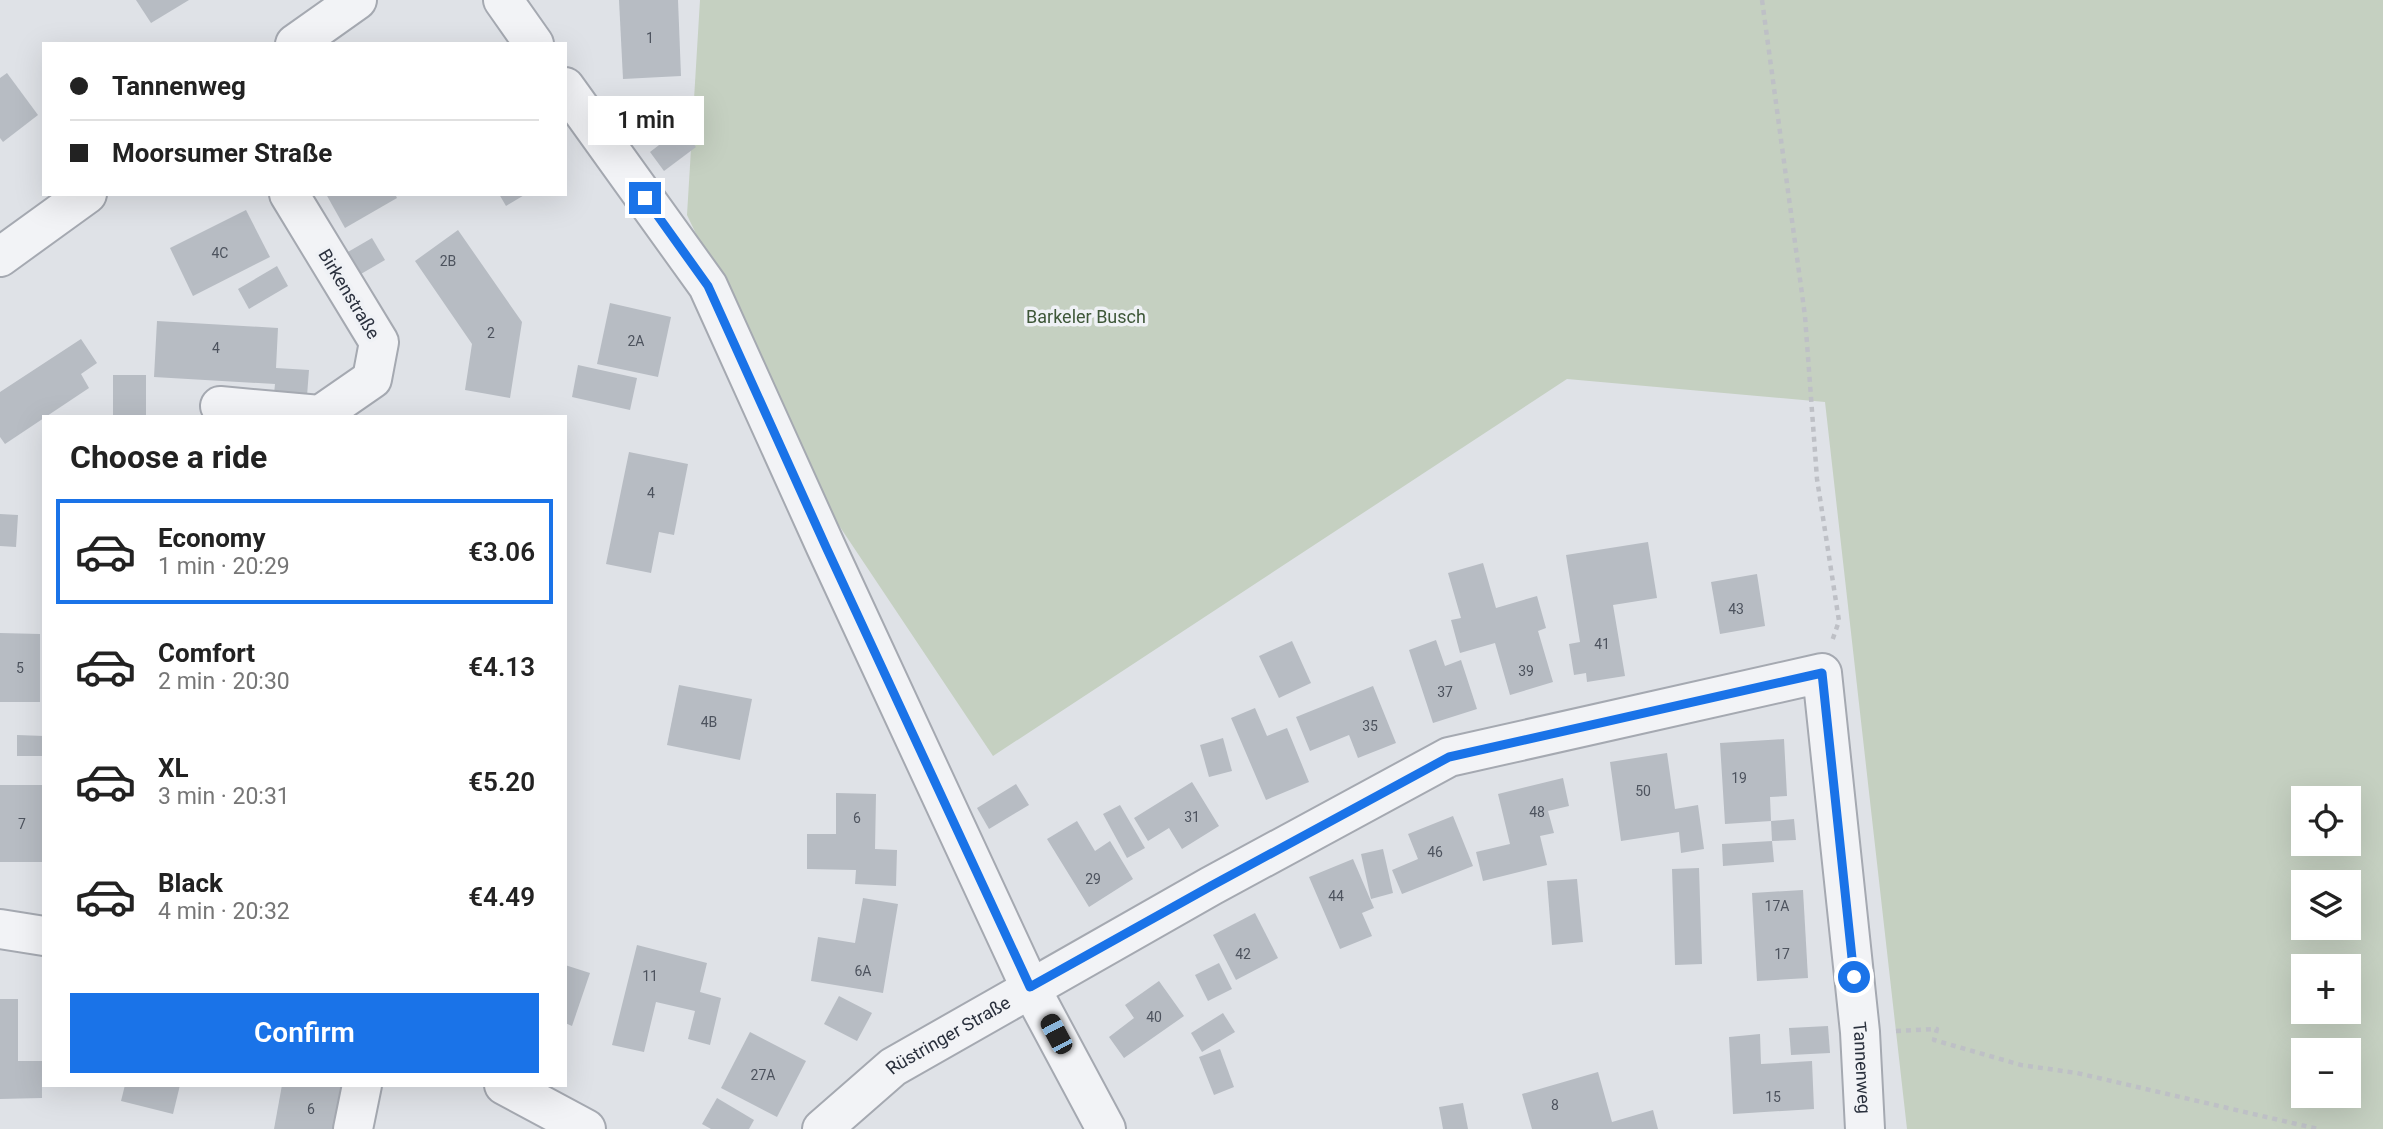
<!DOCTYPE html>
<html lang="en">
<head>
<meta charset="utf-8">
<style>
  body { margin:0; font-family:Roboto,sans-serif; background:#f6f6f6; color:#222; height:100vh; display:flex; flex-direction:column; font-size:26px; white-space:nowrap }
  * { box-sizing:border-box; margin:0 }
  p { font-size:23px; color:#767676 }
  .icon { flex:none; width:38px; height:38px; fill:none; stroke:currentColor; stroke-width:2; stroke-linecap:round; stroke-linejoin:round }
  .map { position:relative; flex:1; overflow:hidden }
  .side { position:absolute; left:42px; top:415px; width:525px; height:672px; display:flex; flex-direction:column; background:#fff; border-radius:0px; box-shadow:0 7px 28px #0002 }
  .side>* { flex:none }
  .top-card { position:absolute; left:42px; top:42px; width:525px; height:154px; border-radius:0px; box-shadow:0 7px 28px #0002; display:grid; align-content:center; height:154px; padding:0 28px; background:#fff }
  .controls { position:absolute; left:2291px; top:786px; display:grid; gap:14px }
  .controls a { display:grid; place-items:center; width:70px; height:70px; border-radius:0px; background:#fff; box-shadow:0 7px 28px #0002; font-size:35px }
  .end { position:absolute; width:32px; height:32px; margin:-16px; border:9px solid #1a73e8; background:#fff; box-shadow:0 0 0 4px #fff }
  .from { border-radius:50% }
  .bubble { position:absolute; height:49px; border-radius:0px; background:#fff; box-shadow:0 7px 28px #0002; font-size:23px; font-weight:600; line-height:49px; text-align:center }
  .car { position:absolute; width:21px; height:42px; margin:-21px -10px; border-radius:9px; box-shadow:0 0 5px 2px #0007; background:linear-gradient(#222 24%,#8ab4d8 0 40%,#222 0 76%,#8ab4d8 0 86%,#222 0) }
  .top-card b { display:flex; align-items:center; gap:24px; height:66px; font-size:26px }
  .top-card b+b { border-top:2px solid #e0e0e0 }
  .top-card i { width:18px; height:18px; background:#222 }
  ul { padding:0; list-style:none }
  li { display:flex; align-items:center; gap:21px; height:105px; margin:0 14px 10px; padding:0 14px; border:4px solid transparent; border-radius:0px }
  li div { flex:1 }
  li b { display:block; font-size:26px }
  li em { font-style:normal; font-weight:600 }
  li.selected { border-color:#1a73e8 }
  li>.icon { width:63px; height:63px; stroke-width:1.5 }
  h2 { padding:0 28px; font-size:32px; line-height:84px }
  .button { display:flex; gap:14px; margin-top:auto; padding:14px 28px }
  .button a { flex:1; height:80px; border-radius:0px; background:#1a73e8; color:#fff; font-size:28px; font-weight:600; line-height:80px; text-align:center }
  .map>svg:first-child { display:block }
  .green { fill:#c5d0c1; fill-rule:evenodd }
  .building { fill:#b7bcc3 }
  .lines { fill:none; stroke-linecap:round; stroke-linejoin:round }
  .minor-casing { stroke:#a5a9b1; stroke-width:42 }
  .path { stroke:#bec0c6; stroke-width:4.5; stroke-dasharray:5 5; stroke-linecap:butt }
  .minor { stroke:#f2f3f6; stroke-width:38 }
  .route { stroke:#1a73e8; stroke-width:9 }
  .labels { text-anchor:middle; stroke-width:7; stroke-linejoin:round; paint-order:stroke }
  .number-label { font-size:14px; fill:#4d535e }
  .street-label { font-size:18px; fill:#2a303d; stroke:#eff1f5 }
  .park-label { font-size:18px; fill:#3e5738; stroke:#eff1f5 }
</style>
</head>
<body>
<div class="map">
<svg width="2383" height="1129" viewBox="0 0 2383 1129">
  <rect width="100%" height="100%" fill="#dfe2e7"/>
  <!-- green -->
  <path class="green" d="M700 0H2383V1129H1907L1825 402 1567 379 993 756 828 509 687 215ZM2303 798H2348V844H2303ZM2303 882H2348V928H2303ZM2303 966H2348V1012H2303ZM2303 1050H2348V1096H2303Z"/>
  <!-- building -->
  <g class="building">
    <polygon points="136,0 189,0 151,23"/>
    <polygon points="619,0 678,0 681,76 623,79"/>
    <polygon points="7,73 38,115 3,142 0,138 0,78"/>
    <polygon points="681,128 696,147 664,171 650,152"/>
    <polygon points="326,194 395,194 397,198 345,228"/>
    <polygon points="499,194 526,194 506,206"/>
    <polygon points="246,210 270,257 193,296 170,248"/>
    <polygon points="458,230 522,322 510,398 465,390 472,344 415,261"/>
    <polygon points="372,238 385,260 354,278 341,256"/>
    <polygon points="277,266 288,286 249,309 238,289"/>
    <polygon points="610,303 671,317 658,377 597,364"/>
    <polygon points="157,321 278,328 276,368 309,370 307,396 274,394 275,384 154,377"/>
    <polygon points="81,339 97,363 81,374 89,388 5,444 0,437 0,392"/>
    <polygon points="578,365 637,378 630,410 572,397"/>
    <rect x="113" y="375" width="33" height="41"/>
    <polygon points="629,452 688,464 674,535 659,532 651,573 606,564"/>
    <polygon points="0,514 18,515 16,547 0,546"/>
    <polygon points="1648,542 1657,598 1613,605 1625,676 1587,682 1586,673 1574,675 1569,644 1580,642 1566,555"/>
    <polygon points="1483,563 1496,608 1537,596 1546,628 1538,631 1553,682 1510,695 1495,643 1460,653 1451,620 1461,618 1448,573"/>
    <polygon points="1757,574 1765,626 1720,634 1711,582"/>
    <polygon points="0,633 40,634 40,702 0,702"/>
    <polygon points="1436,640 1445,666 1461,660 1477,709 1433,723 1409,650"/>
    <polygon points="1292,641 1311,683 1279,698 1259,656"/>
    <polygon points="679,685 752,699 740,760 667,745"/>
    <polygon points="1373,686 1396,743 1358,758 1349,735 1310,751 1296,717"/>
    <polygon points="1255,708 1267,736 1287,728 1309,782 1266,800 1231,718"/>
    <polygon points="17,735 44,736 44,756 17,756"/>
    <polygon points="1223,738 1232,771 1209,777 1200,745"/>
    <polygon points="1784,739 1787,796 1770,797 1771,821 1725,824 1720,743"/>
    <polygon points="1667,753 1675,809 1698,805 1704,849 1681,853 1679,832 1621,841 1610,762"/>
    <polygon points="1563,778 1569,806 1548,811 1554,833 1540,836 1547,865 1483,881 1476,852 1510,844 1498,794"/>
    <polygon points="1192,782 1219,826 1182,849 1169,828 1148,841 1134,818"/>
    <polygon points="1016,784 1029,805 989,829 977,808"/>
    <rect x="0" y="785" width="43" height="77"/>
    <polygon points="836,793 876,794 875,849 897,850 896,886 855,884 856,870 807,869 807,834 836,834"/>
    <polygon points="1120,805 1145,848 1127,858 1103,814"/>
    <polygon points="1453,816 1473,866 1402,894 1392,870 1418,859 1408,834"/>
    <polygon points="1794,819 1796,840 1772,841 1771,821"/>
    <polygon points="1077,821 1095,851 1110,841 1133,879 1089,907 1047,839"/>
    <polygon points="1772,841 1774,862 1723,866 1722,844"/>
    <polygon points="1383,849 1393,893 1371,899 1361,854"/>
    <polygon points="1353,859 1374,908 1362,913 1372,936 1340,949 1309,877"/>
    <polygon points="1699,868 1702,964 1675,965 1672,869"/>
    <polygon points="1577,879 1583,942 1552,945 1547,881"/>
    <polygon points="1803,890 1808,978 1757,981 1752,893"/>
    <polygon points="863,898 898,904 883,993 811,981 818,937 855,943"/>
    <polygon points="1255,913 1278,958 1236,980 1213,935"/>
    <polygon points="637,945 707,963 700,992 721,998 710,1045 688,1039 695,1011 656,1002 644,1052 612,1045"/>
    <polygon points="1219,963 1232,989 1208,1001 1195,975"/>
    <polygon points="565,965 590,973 572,1026 565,1023"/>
    <polygon points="1159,981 1184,1016 1124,1058 1109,1037 1134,1018 1125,1005"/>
    <polygon points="839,996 872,1013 857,1041 824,1024"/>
    <polygon points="0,999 18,999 18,1061 42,1061 42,1098 0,1099"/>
    <polygon points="1223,1013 1235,1032 1202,1052 1191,1033"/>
    <polygon points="1828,1026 1830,1053 1791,1055 1789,1028"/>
    <polygon points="750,1032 806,1061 777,1117 721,1088"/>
    <polygon points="1760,1034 1761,1064 1812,1061 1814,1109 1733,1114 1729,1037"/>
    <polygon points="1220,1049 1234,1087 1214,1095 1199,1057"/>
    <polygon points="1598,1072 1612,1122 1653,1110 1658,1129 1532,1129 1522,1094"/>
    <polygon points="125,1085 180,1085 173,1114 121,1101"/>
    <polygon points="282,1085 347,1086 339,1129 274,1129"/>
    <polygon points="717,1098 754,1120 749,1129 711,1129 702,1124"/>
    <polygon points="1463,1103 1468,1129 1443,1129 1439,1107"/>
  </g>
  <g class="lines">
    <!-- minor casing -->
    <g class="minor-casing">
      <g id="minor">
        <polyline points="503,0 534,44"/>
        <polyline points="295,44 357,0"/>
        <polyline points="565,87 708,286 826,547 1030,987 1106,1129"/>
        <polyline points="0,257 87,194"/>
        <polyline points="220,406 320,415 372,379 379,342 289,194"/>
        <polyline points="0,929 44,936"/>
        <polyline points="504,1085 586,1129"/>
        <polyline points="353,1129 362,1085"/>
        <path id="s1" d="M822 1129 893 1067 1211 886 1449 757 1822 673 1860 1032 1865 1129"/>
      </g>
    </g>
    <!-- path -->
    <g class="path">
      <polyline points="1762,0 1805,316 1817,479 1839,621 1832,641"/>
      <polyline points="1896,1031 1937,1029 1934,1040 2021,1065 2077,1073 2318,1129"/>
    </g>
    <!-- minor -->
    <use href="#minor" class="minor"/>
  </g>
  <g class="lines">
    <!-- route -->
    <polyline class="route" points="645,198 708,286 826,547 1030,987 1211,886 1449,757 1822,673 1854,977"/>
  </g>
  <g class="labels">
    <!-- number labels -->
    <g class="number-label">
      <text x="650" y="43">1</text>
      <text x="220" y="258">4C</text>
      <text x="448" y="266">2B</text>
      <text x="491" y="338">2</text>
      <text x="636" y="346">2A</text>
      <text x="216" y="353">4</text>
      <text x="651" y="498">4</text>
      <text x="1736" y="614">43</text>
      <text x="1602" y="649">41</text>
      <text x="20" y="673">5</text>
      <text x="1526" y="676">39</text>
      <text x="1445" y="697">37</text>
      <text x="709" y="727">4B</text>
      <text x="1370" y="731">35</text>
      <text x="1739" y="783">19</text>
      <text x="1643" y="796">50</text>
      <text x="1537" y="817">48</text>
      <text x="1192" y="822">31</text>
      <text x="857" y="823">6</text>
      <text x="22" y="829">7</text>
      <text x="1435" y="857">46</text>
      <text x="1093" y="884">29</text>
      <text x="1336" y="901">44</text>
      <text x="1777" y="911">17A</text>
      <text x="1243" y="959">42</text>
      <text x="1782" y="959">17</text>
      <text x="863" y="976">6A</text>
      <text x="650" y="981">11</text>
      <text x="1154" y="1022">40</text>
      <text x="763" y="1080">27A</text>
      <text x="1773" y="1102">15</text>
      <text x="1555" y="1110">8</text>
      <text x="311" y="1114">6</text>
    </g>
    <!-- street labels -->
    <g class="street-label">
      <text transform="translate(349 294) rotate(59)" y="6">Birkenstraße</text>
      <text dy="6" stroke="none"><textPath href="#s1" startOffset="158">Rüstringer Straße</textPath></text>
      <text dy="6" stroke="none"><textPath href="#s1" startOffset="1510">Tannenweg</textPath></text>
    </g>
    <!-- park labels -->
    <g class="park-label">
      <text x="1086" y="323">Barkeler Busch</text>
    </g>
  </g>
</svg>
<div class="controls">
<a><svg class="icon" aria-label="locate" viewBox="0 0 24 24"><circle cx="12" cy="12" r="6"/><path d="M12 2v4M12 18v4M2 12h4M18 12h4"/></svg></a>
<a><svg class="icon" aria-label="layers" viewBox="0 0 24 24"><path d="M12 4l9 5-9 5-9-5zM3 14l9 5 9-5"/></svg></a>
<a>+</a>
<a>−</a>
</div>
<i class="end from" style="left:1854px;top:977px"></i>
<i class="end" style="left:645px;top:198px"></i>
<div class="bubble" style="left:588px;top:96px;width:116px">1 min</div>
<i class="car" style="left:1056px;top:1034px;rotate:332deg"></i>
<div class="top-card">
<b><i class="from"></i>Tannenweg</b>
<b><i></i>Moorsumer Straße</b>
</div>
<section class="side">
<h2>Choose a ride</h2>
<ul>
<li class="selected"><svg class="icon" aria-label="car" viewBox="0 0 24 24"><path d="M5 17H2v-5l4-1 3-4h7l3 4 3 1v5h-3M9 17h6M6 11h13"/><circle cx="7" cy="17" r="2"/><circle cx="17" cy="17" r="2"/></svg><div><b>Economy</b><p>1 min · 20:29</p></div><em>€3.06</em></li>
<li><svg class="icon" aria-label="car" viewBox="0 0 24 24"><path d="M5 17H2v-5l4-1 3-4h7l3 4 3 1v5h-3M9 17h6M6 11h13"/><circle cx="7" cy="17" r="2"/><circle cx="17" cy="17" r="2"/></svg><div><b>Comfort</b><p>2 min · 20:30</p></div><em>€4.13</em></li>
<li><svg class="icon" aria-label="car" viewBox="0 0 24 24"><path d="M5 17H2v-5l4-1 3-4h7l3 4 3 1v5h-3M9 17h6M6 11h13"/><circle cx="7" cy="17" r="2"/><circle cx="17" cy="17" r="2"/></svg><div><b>XL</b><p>3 min · 20:31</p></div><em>€5.20</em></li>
<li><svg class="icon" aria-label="car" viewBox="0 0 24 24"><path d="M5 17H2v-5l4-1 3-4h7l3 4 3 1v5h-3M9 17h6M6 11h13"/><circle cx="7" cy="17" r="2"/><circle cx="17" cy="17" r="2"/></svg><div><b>Black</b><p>4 min · 20:32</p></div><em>€4.49</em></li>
</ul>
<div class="button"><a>Confirm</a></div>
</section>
</div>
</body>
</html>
